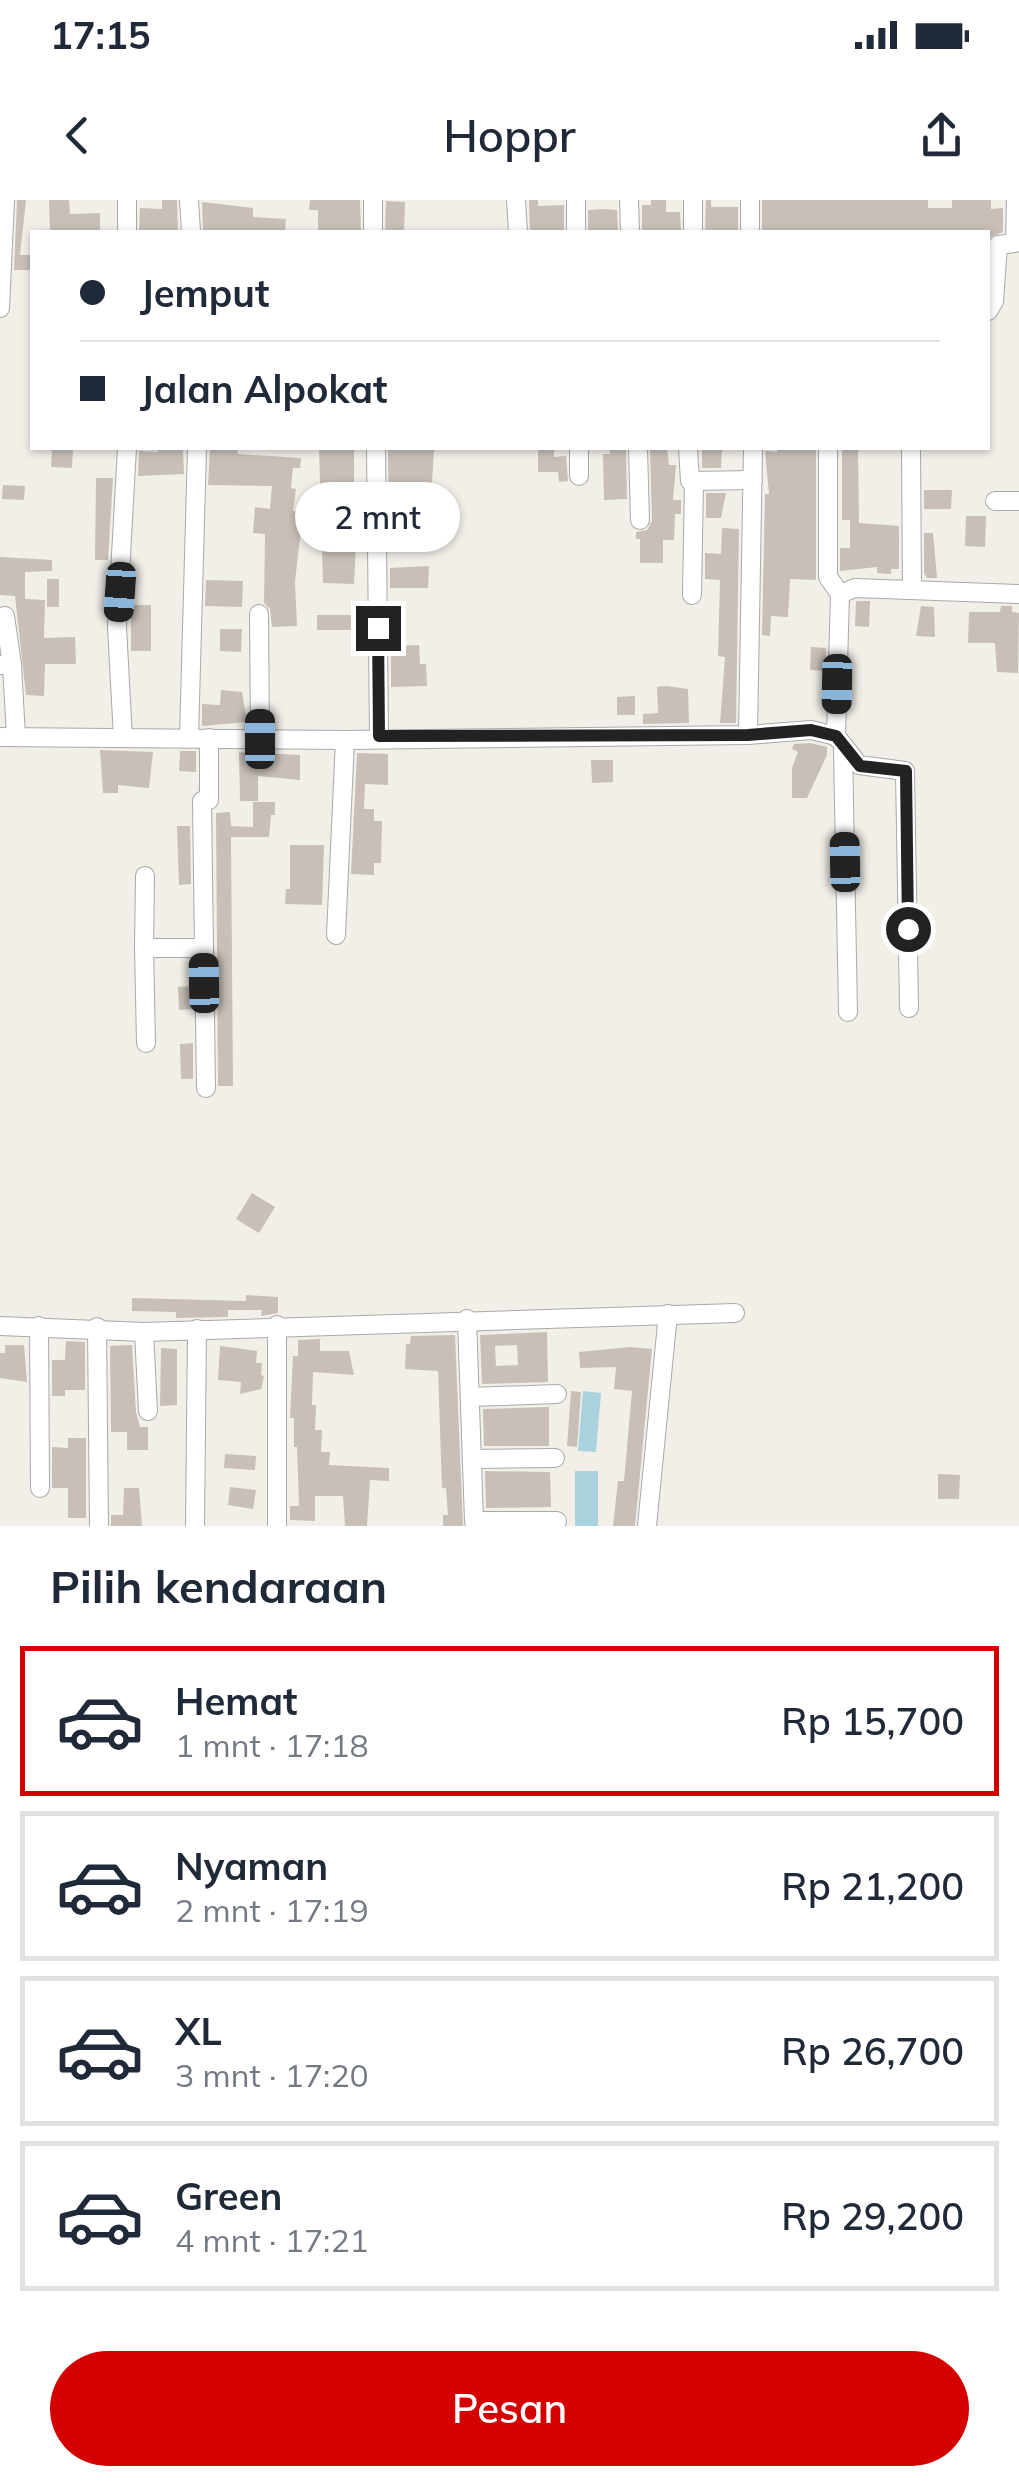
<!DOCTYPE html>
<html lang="id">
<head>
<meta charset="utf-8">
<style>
  body { margin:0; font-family:Mulish,sans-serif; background:#f2f2f3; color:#1f2937; height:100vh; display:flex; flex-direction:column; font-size:38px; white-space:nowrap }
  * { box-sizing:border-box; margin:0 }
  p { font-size:32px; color:#747a83 }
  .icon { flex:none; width:55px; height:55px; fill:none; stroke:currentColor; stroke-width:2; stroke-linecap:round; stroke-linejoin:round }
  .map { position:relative; height:1326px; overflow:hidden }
  .side { display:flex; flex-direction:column; background:#fff; flex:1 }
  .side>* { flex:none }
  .hud { position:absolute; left:30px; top:30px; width:960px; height:220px; border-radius:0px; box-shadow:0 2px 8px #0004; display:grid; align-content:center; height:220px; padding:0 50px; background:#fff }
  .end { position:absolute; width:45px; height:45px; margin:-22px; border:12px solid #222; background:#fff; box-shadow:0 0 0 5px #fff }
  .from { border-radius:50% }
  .bubble { position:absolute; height:70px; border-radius:35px; background:#fff; box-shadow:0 2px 8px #0004; font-size:32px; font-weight:600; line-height:70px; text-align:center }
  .car { position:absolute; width:30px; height:60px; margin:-30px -15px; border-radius:12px; box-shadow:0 0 8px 2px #0007; background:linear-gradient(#222 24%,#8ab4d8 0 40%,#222 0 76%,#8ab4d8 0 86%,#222 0) }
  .hud b { display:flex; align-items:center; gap:35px; height:95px; font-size:38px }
  .hud b+b { border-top:2px solid #e0e1e3 }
  .hud i { width:25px; height:25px; background:#1f2937 }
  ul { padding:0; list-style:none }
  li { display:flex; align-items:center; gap:30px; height:150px; margin:0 20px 15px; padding:0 30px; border:5px solid #e0e1e3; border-radius:0px }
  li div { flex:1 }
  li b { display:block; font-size:38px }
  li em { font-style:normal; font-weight:600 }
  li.selected { border-color:#d40000 }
  li>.icon { width:90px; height:90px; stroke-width:1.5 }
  h2 { padding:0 50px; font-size:45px; line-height:120px }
  .action { display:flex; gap:20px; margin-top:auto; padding:20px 50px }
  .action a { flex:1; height:115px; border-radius:60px; background:#d40000; color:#fff; font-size:40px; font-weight:600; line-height:115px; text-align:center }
  .status { display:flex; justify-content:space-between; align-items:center; height:70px; padding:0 50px; background:#fff; direction:ltr }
  .status svg { height:28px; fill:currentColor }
  header { display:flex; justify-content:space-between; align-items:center; height:130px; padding:0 50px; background:#fff; font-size:45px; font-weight:600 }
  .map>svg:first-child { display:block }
  .water { fill:#aad3df }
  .building { fill:#c7bfb8; fill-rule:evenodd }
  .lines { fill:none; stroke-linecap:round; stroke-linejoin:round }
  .minor-casing { stroke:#a9a9a9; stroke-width:20 }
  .minor { stroke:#fff; stroke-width:18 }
  .route { stroke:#222; stroke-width:12 }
</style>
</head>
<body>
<div class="status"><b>17:15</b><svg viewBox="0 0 49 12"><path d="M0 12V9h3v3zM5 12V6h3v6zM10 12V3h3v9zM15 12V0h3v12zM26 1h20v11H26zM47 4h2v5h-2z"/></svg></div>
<header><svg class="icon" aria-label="back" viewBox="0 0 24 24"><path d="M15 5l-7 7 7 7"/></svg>Hoppr<svg class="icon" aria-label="share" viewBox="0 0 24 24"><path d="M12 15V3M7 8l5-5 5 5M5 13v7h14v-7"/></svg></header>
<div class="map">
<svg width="1019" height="1326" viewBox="0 0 1019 1326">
  <rect width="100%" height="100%" fill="#f2efe9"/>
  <!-- water -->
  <g class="water">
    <polygon points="583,1191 601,1193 596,1252 578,1251"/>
    <rect x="575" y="1271" width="23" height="55"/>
  </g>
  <!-- building -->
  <g class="building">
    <polygon points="17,0 26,0 20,55 32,55 32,70 14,70"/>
    <polygon points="49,0 69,0 70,14 100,13 100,32 50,32"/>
    <polygon points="162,0 177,0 178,32 139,32 140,8 162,9"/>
    <polygon points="310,0 360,0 361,32 318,32 318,10 309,10"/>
    <polygon points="529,0 538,0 538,6 564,5 564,32 530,32"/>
    <polygon points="651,0 666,0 666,12 680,12 681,32 642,32 642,5 651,5"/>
    <polygon points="706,0 711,0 711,7 738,7 738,32 705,32"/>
    <polygon points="762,0 928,0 928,8 952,8 952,0 991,0 991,9 1003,8 1003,32 988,38 988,32 762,32"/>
    <polygon points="386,1 405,2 404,32 385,32"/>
    <polygon points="202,2 253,8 253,17 286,19 285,32 203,32"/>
    <polygon points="603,9 617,10 618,32 588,32 588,10"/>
    <polygon points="52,248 73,249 72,268 51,267"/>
    <polygon points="158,248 183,248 184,274 138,276 139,251 158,252"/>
    <polygon points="210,248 237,248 238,254 301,258 300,268 293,268 291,288 296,289 293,311 303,312 295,381 297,426 272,427 270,409 264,403 265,334 253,333 255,307 270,309 272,286 208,285"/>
    <polygon points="319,248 354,248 354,285 359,285 361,324 357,324 354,384 323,383"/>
    <polygon points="388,248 434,248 429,335 389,336"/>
    <polygon points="538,248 554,248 554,257 566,256 568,281 559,282 558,272 538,272"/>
    <polygon points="610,248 626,248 627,299 604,300 603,254 610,254"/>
    <polygon points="650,248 667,248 669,265 676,265 673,300 681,300 681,314 675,314 674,340 663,340 663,363 640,363 640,339 636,339 636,332 647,330 652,321"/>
    <polygon points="702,248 722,248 721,268 702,268"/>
    <polygon points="777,248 816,248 816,380 790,379 788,417 771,416 770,436 762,435 765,294 769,294 765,251 777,252"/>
    <polygon points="842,248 858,248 859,323 899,326 899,369 891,369 891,374 877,373 877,367 840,371 840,348 850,348 850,320 842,320"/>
    <polygon points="96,278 113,278 108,360 95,360"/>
    <polygon points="3,285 25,286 24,300 2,299"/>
    <polygon points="924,290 952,290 951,309 924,309"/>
    <polygon points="706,293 726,293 721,318 706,318"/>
    <polygon points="966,316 986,316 985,347 965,346"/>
    <polygon points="722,328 739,329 736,523 720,523 725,457 718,456 720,380 705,379 705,353 721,354"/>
    <polygon points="924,333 933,333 937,378 927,378 924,373"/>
    <polygon points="0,357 52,360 52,371 25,372 25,399 45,400 44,438 75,437 76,464 45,464 44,496 26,495 15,396 0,395"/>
    <polygon points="429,366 428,388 390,388 390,368"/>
    <rect x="47" y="379" width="12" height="28"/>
    <polygon points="206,380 243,381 242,407 205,406"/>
    <polygon points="856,401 870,401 869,427 855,426"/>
    <rect x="131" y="405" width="20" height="46"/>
    <polygon points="921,406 934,407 935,437 916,436"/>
    <polygon points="1001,406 1012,406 1012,412 1019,413 1018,473 997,472 995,443 968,443 969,412 1000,412"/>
    <rect x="317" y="415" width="37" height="15"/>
    <polygon points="220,429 242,429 241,452 220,451"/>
    <polygon points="419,445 420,464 426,464 427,486 391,487 391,446"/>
    <polygon points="811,447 826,448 825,471 810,470"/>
    <polygon points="667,486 688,489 689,523 643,524 643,514 658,513 657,487"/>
    <polygon points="221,490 242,492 247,522 202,526 202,504 220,505"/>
    <polygon points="635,496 635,515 617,515 617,497"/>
    <polygon points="810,543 827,547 827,555 807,598 792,598 792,568 798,552 792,549 794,544"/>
    <polygon points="100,550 153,552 149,588 118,585 118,593 103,593"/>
    <polygon points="180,551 196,551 196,572 179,571"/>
    <polygon points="239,552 300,555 300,580 258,576 258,601 240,601"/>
    <polygon points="357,553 388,554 388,585 365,584 364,609 374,609 374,621 382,621 381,663 374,663 374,675 351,674"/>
    <polygon points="591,560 613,560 613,582 592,583"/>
    <polygon points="253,602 275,602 275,615 271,615 269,637 231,637 233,886 218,886 216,613 230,612 231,626 253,627"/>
    <polygon points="177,626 190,626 191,684 179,685"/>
    <polygon points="290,645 324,645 322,705 285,704 286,689 290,689"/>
    <polygon points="192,786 192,809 179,810 178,787"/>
    <polygon points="193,843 193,879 181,879 180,844"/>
    <polygon points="252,993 275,1007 259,1033 236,1019"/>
    <polygon points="246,1095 278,1097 278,1113 261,1116 262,1110 228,1110 228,1117 176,1118 176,1112 132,1111 132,1098 246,1101"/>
    <path d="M547 1132 548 1182 482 1184 480 1135ZM517 1145 518 1165 496 1166 495 1146Z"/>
    <polygon points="455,1135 463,1326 443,1326 443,1315 448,1315 446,1288 442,1288 438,1171 405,1169 406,1144 410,1144 411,1136"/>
    <polygon points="320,1139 320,1151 349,1151 354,1175 313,1172 312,1205 316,1205 315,1230 322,1230 321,1252 330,1252 329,1265 389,1268 389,1281 370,1280 367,1326 345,1326 343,1296 315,1296 315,1321 290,1320 290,1306 299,1306 297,1247 294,1247 294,1218 290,1218 293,1156 298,1156 298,1140"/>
    <polygon points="66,1141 85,1142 85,1190 65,1190 65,1196 52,1196 52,1160 65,1160"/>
    <polygon points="5,1145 24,1145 27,1182 0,1178 0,1153 5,1153"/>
    <polygon points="132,1145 136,1212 140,1227 148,1227 148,1250 127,1250 127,1232 111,1232 110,1146"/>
    <polygon points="220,1146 257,1151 256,1163 262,1163 261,1175 264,1176 261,1189 240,1194 241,1182 218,1180"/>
    <polygon points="630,1147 652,1149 635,1326 613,1326 618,1281 624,1281 632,1191 614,1189 616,1167 580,1168 579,1152"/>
    <polygon points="161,1148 177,1149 177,1205 160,1206"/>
    <polygon points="571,1191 581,1192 577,1247 567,1246"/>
    <polygon points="549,1207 549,1246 484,1246 483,1209"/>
    <polygon points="68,1238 86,1238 86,1318 68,1318 68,1288 52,1288 52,1247 68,1248"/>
    <polygon points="225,1254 256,1256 255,1270 224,1268"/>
    <polygon points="485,1271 550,1272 551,1307 486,1308"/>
    <polygon points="938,1274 960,1275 959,1299 938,1299"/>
    <polygon points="230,1287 256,1290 253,1309 228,1305"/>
    <polygon points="124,1288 139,1288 142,1326 111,1326 111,1315 123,1315"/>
  </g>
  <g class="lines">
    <!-- minor casing -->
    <g class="minor-casing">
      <g id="minor">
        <polyline points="127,0 127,32"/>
        <polyline points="189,0 191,32"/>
        <polyline points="373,0 373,32"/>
        <polyline points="516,0 518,32"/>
        <polyline points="629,0 630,32"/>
        <polyline points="750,0 750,32"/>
        <polyline points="576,32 576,0"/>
        <polyline points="693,32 693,0"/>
        <polyline points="0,108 5,0"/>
        <polyline points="988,111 994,101 998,45 1015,43 1016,0"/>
        <polyline points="376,248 379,537"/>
        <polyline points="579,248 579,276"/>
        <polyline points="638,248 640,320"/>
        <polyline points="688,248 690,281 753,280"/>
        <polyline points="911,248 912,390"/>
        <polyline points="995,301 1019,301"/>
        <polyline points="840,394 855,388 1019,394"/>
        <polyline points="692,395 694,281"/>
        <polyline points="259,414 260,539"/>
        <polyline points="5,416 12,465"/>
        <polyline points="0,465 12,465 16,537"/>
        <polyline points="748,535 753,248"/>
        <polyline points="836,536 859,565 905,571 909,808"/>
        <polyline points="0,537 345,540 748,535 811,530 836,536 840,394 828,377 828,248"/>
        <polyline points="123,538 117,427 127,248"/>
        <polyline points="189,538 197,248"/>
        <polyline points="843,550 848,812"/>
        <polyline points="336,735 345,540"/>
        <polyline points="144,748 145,676"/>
        <polyline points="204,748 206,888"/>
        <polyline points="146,843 144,748 204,748 202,601 209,600 209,538"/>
        <polyline points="467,1119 474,1321 557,1321"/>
        <polyline points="277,1125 277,1326"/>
        <polyline points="0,1126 144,1132 735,1113"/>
        <polyline points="39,1126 40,1288"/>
        <polyline points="97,1127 99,1326"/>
        <polyline points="144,1132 148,1211"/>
        <polyline points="470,1197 557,1194"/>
        <polyline points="472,1259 555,1258"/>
        <polyline points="195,1326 197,1129"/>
        <polyline points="647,1326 668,1114"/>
      </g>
    </g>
    <!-- minor -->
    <use href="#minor" class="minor"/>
  </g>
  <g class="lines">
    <!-- route -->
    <polyline class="route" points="378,428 379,536 748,535 811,530 836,536 860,566 906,571 908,729"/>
  </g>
</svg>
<i class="end from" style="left:908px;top:729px"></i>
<i class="end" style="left:378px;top:428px"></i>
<div class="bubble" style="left:295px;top:282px;width:165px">2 mnt</div>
<i class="car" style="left:120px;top:392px;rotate:184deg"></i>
<i class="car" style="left:837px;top:484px;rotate:181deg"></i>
<i class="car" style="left:260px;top:539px;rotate:0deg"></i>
<i class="car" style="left:845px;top:662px;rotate:359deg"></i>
<i class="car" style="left:204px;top:783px;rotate:359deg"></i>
<div class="hud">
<b><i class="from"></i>Jemput</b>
<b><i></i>Jalan Alpokat</b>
</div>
</div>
<section class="side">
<h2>Pilih kendaraan</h2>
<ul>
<li class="selected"><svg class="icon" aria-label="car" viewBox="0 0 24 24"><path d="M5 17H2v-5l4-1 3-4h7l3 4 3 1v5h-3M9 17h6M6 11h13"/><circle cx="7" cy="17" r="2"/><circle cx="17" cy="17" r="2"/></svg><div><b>Hemat</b><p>1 mnt · 17:18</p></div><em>Rp 15,700</em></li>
<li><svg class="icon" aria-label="car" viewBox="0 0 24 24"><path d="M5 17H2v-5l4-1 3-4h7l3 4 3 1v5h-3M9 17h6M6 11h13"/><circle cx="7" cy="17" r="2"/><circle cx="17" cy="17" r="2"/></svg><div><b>Nyaman</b><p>2 mnt · 17:19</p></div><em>Rp 21,200</em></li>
<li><svg class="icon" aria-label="car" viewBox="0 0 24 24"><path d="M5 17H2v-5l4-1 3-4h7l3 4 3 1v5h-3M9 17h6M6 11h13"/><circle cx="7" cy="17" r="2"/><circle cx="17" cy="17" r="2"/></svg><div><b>XL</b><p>3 mnt · 17:20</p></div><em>Rp 26,700</em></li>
<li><svg class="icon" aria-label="car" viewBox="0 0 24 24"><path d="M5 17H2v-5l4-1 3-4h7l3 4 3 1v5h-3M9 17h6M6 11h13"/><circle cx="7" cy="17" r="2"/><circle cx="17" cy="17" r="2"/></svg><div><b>Green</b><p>4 mnt · 17:21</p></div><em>Rp 29,200</em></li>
</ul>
<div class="action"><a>Pesan</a></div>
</section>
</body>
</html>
